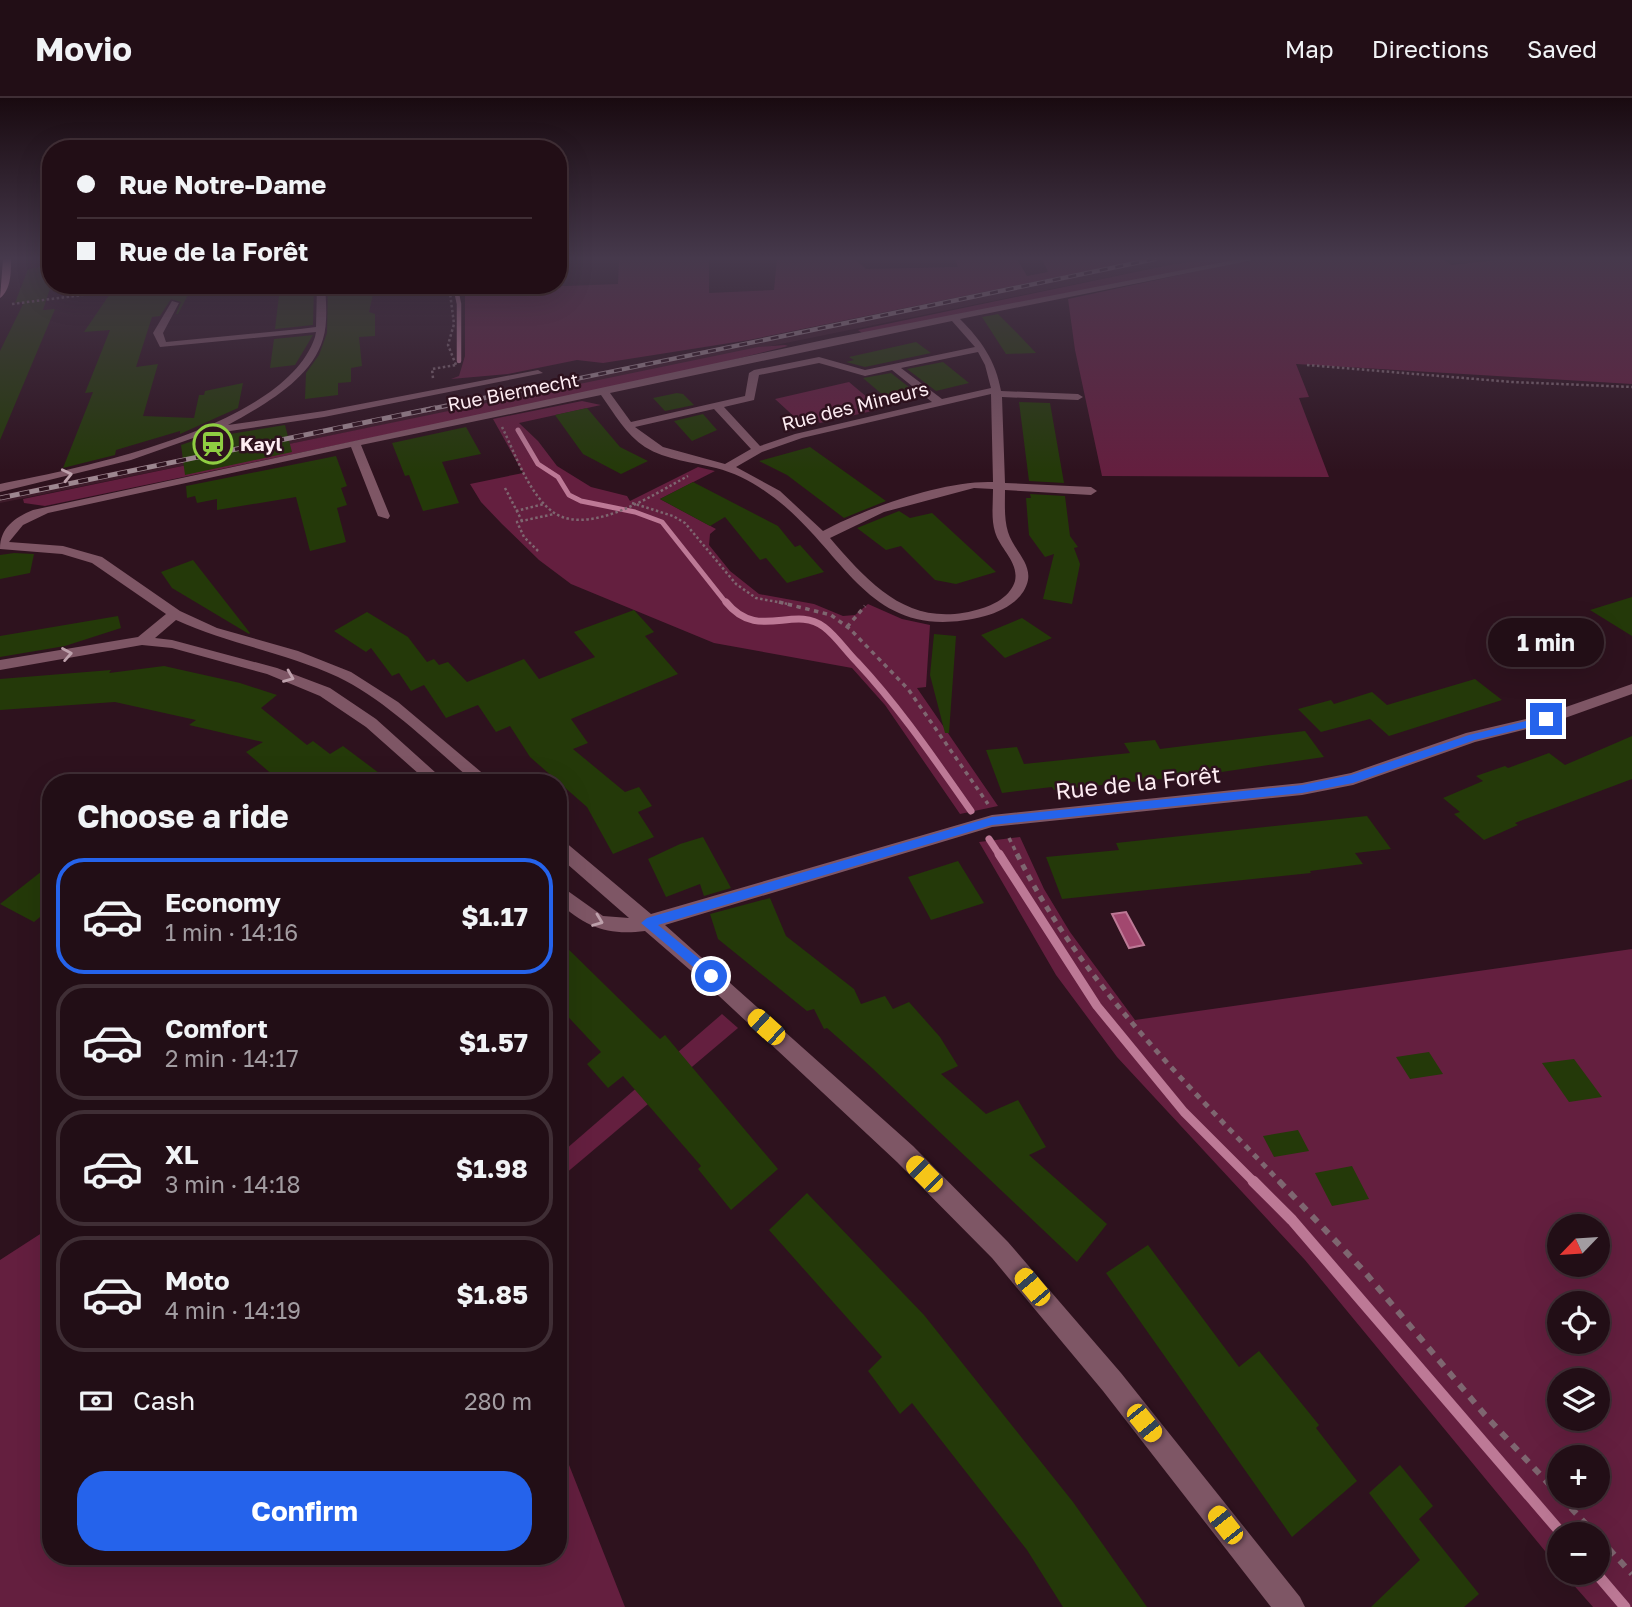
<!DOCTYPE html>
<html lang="en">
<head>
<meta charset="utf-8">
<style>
  body { margin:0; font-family:"Golos Text",sans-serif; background:#2a171f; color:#f1f3f6; height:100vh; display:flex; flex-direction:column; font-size:26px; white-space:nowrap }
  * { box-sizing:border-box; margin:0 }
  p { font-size:23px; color:#a29ca1 }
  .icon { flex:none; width:38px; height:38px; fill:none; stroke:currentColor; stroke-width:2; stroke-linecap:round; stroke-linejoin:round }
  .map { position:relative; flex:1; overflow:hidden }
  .drawer { position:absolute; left:42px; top:676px; width:525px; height:791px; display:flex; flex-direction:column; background:#220e16; border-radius:28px; box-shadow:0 7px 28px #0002,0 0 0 2px #3f2e35 }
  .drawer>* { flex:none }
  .hud { position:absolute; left:42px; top:42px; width:525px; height:154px; border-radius:28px; box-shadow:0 7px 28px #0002,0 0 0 2px #3f2e35; display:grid; align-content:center; height:154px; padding:0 35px; background:#220e16 }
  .needle { width:46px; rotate:245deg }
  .buttons { position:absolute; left:1547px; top:1116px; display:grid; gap:14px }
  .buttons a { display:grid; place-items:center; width:63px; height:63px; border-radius:50%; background:#220e16; box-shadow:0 7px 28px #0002,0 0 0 2px #3f2e35; font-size:35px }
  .end { position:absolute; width:32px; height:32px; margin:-16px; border:9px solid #2563eb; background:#fff; box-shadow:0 0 0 4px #fff }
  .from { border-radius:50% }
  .bubble { position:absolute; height:49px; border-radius:24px; background:#220e16; box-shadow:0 7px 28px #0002,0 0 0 2px #3f2e35; font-size:23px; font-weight:700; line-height:49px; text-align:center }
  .car { position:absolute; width:21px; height:42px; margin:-21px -10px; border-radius:9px; box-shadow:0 0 5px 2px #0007; background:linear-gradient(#f5c518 24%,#345 0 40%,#f5c518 0 76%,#345 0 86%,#f5c518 0) }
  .hud b { display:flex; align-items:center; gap:24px; height:66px; font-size:26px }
  .hud b+b { border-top:2px solid #3f2e35 }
  .hud i { width:18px; height:18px; background:#f1f3f6 }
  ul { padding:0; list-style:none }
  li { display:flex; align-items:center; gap:21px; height:116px; margin:0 14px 10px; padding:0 21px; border:4px solid #3f2e35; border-radius:28px }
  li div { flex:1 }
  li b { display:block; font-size:26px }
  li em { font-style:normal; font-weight:700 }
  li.active { border-color:#2563eb }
  li>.icon { width:63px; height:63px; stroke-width:1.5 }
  h2 { padding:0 35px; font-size:32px; line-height:84px }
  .pay { display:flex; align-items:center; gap:18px; height:77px; padding:0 35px; font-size:26px }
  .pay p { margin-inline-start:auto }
  .button { display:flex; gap:14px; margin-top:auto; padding:14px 35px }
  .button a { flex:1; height:80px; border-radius:28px; background:#2563eb; color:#fff; font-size:28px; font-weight:700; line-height:80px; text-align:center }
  header { display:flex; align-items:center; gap:42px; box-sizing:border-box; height:98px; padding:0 35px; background:#220e16; border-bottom:2px solid #3f2e35 }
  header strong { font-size:33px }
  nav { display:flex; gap:38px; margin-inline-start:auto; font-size:24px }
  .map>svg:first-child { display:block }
  .built { fill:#3e1b2a }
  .green { fill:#641f3f; fill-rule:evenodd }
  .water { fill:#a2486f; stroke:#bd7996; stroke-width:2 }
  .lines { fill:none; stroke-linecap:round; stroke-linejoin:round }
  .stream-far4 { stroke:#bd7996; stroke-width:4.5 }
  .stream-far3 { stroke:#bd7996; stroke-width:5 }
  .stream-far2 { stroke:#bd7996; stroke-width:7 }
  .stream-far1 { stroke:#bd7996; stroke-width:9 }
  .stream { stroke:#bd7996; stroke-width:11 }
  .building { fill:#243909 }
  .path-far3 { stroke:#7e6670; stroke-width:2.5; stroke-dasharray:2.5 2.5; stroke-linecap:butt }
  .path-far2 { stroke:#7e6670; stroke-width:3.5; stroke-dasharray:4.5 4.5; stroke-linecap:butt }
  .path-far1 { stroke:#7e6670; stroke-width:5; stroke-dasharray:6 6; stroke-linecap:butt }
  .path { stroke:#7e6670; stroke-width:6; stroke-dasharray:8 8; stroke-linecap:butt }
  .minor { fill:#7e5665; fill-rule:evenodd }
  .major { fill:#e18eaf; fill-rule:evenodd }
  .rail-far1-casing { stroke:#9d8790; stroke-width:4.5 }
  .rail-casing { stroke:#9d8790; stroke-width:5 }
  .rail-far1 { stroke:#2e121e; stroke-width:2.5; stroke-dasharray:8; stroke-linecap:butt }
  .rail { stroke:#2e121e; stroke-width:3.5; stroke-dasharray:10; stroke-linecap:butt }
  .oneway { stroke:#bea1ac }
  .route { fill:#2563eb }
  .labels { text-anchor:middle; stroke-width:5; stroke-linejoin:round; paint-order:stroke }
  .far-street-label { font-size:19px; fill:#fdecf2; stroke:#2e121e }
  .far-poi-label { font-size:19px; font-weight:bold; fill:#fdecf2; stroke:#2e121e; text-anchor:start }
  .street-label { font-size:23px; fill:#fdecf2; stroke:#2e121e }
</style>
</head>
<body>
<header>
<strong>Movio</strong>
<nav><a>Map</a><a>Directions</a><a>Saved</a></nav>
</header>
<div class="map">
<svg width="1632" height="1509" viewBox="0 0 1632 1509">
  <rect width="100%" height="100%" fill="#2e121e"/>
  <!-- built -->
  <polygon class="built" points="1146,161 1215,161 1169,167 0,405 0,397"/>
  <!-- green -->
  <g class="green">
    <polygon points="709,161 709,195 774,192 777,161 855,161 866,171 958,169 955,161 1017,161 1027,178 1048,174 1042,161 1146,161 749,242 603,265 577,262 508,276 451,281 459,278 465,258 465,192 618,186 619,162"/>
    <polygon points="1215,161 1254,161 1244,164 1263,161 1442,161 1452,167 1507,161 1632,161 1632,286 1296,266 1309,299 1299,300 1329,379 1102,378 1075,252 1068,201 1226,167 862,235 858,232 1169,167"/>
    <polygon points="785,247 788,248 685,274 45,408 24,405 23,401 758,249"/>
    <polygon points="849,284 881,311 820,325 814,319 799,323 775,301"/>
    <polygon points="582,303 601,307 519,325 538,343 557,368 591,389 627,398 630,403 698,369 715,373 660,401 716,431 710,436 709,447 730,473 759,496 814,506 843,518 855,517 868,506 902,521 930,527 926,589 917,590 998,708 960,716 885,607 852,570 714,545 571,486 539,462 502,426 481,404 470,386 523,375 493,321"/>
    <path d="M1020 739 1044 791 1070 834 1135 922 1632 851V1509H1593L1563 1475H1598V1437H1559V1470L1305 1162 1117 959 1056 877 979 744ZM1559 1129H1598V1167H1559ZM1559 1206H1598V1244H1559ZM1559 1283H1598V1321H1559ZM1559 1360H1598V1398H1559Z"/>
    <polygon points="722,916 738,930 558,1082 558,1058"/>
    <polygon points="51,1129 51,1458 558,1458 558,1339 625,1509 0,1509 0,1162"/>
  </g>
  <!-- water -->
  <polygon class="water" points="1126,814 1144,847 1129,850 1112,816"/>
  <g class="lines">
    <!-- stream-far4 -->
    <polyline class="stream-far4" points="455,187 459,206 459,263"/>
    <!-- stream-far3 -->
    <polyline class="stream-far3" points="518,332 538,366 558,379 569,397 581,403 635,414 662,424 727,506"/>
    <!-- stream-far2 -->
    <g class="stream-far2">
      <path d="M726 504C758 544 794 506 824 529 836 538 846 553 857 564 900 610 935 662 971 713"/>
      <polyline points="989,741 1000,758"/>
    </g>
    <!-- stream-far1 -->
    <polyline class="stream-far1" points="999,756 1097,908 1184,1014 1255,1085"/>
    <!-- stream -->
    <g class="stream">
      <polyline points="1253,1083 1292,1122 1563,1437"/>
      <polyline points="1596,1475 1625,1509"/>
    </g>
  </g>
  <!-- building -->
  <g class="building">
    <polygon points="44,161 51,161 51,187 43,212 55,211 0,342 0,253 24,204 15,205 28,171 41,169"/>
    <polygon points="116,187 193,187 178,216 176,216 181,204 171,201 160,218 152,219 136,269 158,266 143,318 194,320 199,297 204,297 205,293 243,285 238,310 180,336 180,333 116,352 115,357 63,370 93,294 85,295 110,232 84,234"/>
    <polygon points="282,187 314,187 313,227 275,231 280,189"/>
    <polygon points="328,187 375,187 369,214 375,216 375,238 359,239 362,268 351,270 351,284 338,285 338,297 305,301 306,275 319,257 327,235"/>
    <polygon points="998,216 1018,236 1036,255 1006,256 982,219"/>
    <polygon points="313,237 295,267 270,270 274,241"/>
    <polygon points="916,244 931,255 865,269 846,264 854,262 849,259"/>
    <polygon points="943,264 969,285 936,293 907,271"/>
    <polygon points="891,275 919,297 890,303 863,280"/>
    <polygon points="677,295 683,296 694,307 665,313 653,300"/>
    <polygon points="1019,304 1050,305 1064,385 1029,383"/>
    <polygon points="587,310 620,349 648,363 621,376 583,356 555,317"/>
    <polygon points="703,316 717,332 692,343 674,323"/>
    <polygon points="285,327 292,354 185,377 181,347 216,335 230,336"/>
    <polygon points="466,329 481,356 442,364 459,405 423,413 409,377 405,378 392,345"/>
    <polygon points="810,349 886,403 844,420 787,377 759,363"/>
    <polygon points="336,358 347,388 341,390 347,407 337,410 346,444 310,453 296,399 217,412 217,401 197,405 195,398 187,400 186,388"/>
    <polygon points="693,384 778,428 795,449 800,447 824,474 787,485 766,460 760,462 725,419 710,428 660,401"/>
    <polygon points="1030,396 1065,398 1070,438 1078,449 1074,450 1080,466 1072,506 1043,501 1054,456 1045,459 1029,437 1026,400 1031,400"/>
    <polygon points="899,413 910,420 932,415 996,474 956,486 935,482 901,448 886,452 857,430"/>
    <polygon points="14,455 34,456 30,475 0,481 0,457"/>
    <polygon points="193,462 250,535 249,536 172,490 161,474"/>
    <polygon points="1632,499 1632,538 1590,512"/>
    <polygon points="634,512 654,534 645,538 678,576 571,621 588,645 573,651 625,694 639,689 652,708 638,714 654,739 613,756 587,709 530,659 510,628 496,634 478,607 446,620 424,587 411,593 399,575 392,578 371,550 366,554 334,533 367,514 408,539 427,564 434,561 439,567 448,564 467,584 524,561 539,581 595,559 574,534"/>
    <polygon points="118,518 121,530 65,548 0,559 0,538"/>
    <polygon points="1022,520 1052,540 1005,560 981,537"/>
    <polygon points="934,536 956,538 949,635 945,635 930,577"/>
    <polygon points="164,568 240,585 277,597 261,610 307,647 313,643 330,656 343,648 391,684 281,684 246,654 263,644 189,627 196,622 115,604 0,612 0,581 111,572 109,575"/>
    <polygon points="1475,581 1502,602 1389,638 1370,621 1321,634 1298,611 1331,602 1334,606 1372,594 1387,607"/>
    <polygon points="1305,633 1324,659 1208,676 1054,692 1052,689 1002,695 986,652 1017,649 1024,666 1130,655 1124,645 1155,642 1160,651"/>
    <polygon points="1632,638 1632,681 1515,725 1518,727 1484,742 1454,716 1460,714 1443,700 1483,683 1476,678 1505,668 1508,670 1549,655 1565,667"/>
    <polygon points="1367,718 1391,751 1355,755 1363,766 1310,773 1311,775 1062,801 1046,759 1119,752 1116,745"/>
    <polygon points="703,739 731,790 704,798 700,786 666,799 648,761 680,746"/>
    <polygon points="958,763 984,805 931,822 908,779"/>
    <polygon points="51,766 51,810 34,824 0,806"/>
    <polygon points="770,800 786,838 854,891 861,906 885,898 893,911 909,904 940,939 958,968 941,976 986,1016 1018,1002 1046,1049 1029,1057 1107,1126 1077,1164 871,969 827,930 824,931 814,911 807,913 718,841 710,816"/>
    <polygon points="558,841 660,941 665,937 778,1071 731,1112 698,1071 701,1068 623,978 608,990 587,966 601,954 558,908"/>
    <polygon points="1429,954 1443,976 1410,981 1396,959"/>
    <polygon points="1574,961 1602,999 1569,1004 1542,965"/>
    <polygon points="1298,1032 1309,1053 1274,1059 1263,1038"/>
    <polygon points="1352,1068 1369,1101 1332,1108 1315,1075"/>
    <polygon points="807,1095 924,1217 1073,1404 1147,1509 1063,1509 1027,1452 912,1305 900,1316 868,1273 882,1259 769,1132"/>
    <polygon points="1148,1147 1239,1269 1259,1253 1319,1327 1316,1330 1357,1383 1292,1439 1106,1175"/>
    <polygon points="1400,1367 1433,1408 1419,1421 1479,1496 1464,1509 1371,1509 1420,1462 1369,1395"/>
  </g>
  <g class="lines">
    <!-- path-far3 -->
    <g class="path-far3">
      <polyline points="449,187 454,226 448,247 456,267"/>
      <polyline points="12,206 98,195"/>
      <polyline points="1307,267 1512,284 1632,289"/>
      <polyline points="433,280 432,271 456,267"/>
      <path d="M502 329C515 355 526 389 548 410 583 444 654 396 688 378"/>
      <polyline points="505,390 522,423"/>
      <polyline points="632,405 673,418 685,425 736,486 756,500 788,506"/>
      <polyline points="516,413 544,406"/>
      <polyline points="538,453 524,439 517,424 554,416"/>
    </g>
    <!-- path-far2 -->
    <g class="path-far2">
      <polyline points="779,504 831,517 850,531 908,591 988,706"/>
      <polyline points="847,529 865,508"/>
      <polyline points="1009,740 1018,758"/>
    </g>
    <!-- path-far1 -->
    <path class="path-far1" d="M1017 756C1081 884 1184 983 1281 1085"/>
    <!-- path -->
    <g class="path">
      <polyline points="1279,1083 1363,1172 1485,1317 1559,1397"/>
      <polyline points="1560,1398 1596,1437"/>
      <polyline points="1598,1439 1632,1476"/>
    </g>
    <!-- minor -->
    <g class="minor">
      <path d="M1239 161H1258L960 221C981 242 996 263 1001 293L1078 296 1083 299 1078 302 1002 299 1005 385 1091 389 1097 393 1091 397 1005 392C1005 406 1004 421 1008 434 1013 451 1031 464 1028 482 1024 502 1003 513 985 518 866 549 847 451 769 396 753 384 735 375 716 370 693 364 666 362 645 349 626 337 614 315 601 297L361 347 390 418 388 421 378 418 351 349 48 415 23 427 9 444 63 448 102 459 180 513 217 530 298 553 351 574 398 604 493 684H474C435 651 385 601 338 579 286 555 229 546 176 522L155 540 172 542 277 570 330 590 376 621 446 684H428L366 629 320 598 267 576 172 550 142 547 0 572V562L138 539 166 516 92 465 62 456 0 451C0 430 14 420 33 412L833 240ZM952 223 975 249 865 272 819 259 754 272 749 275 745 298 631 324 610 295ZM978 254 985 267 991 290 942 301 901 270ZM819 265 865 278 892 272 932 304 795 336 760 348 724 309 754 302 759 277ZM991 296 993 384C945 382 866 410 823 433L780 393 736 369 762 354 802 340ZM714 311 751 351 725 366 663 349 635 329ZM974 390 993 391C993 406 991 421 995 434 1000 451 1019 464 1015 483 1011 497 996 506 983 510 912 533 872 489 830 440L884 414Z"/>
      <path d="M317 187H325C326 205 328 224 323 241 311 282 262 308 228 327L324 313 538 272 543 275 324 319 230 333 216 332 131 362 0 394V386C82 370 285 329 315 239L316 234 160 249 153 235 172 203 179 205 163 235 166 244 300 231 316 229Z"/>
      <path d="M1632 586V596L1551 625 1475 644 1353 687 1302 697 992 729 665 827 913 1048 1008 1144 1121 1275 1300 1499 1305 1509H1271L1103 1293 992 1160 897 1064 704 884 645 833C608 838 586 829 558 804V786L603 818 629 820 558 758V741L564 743 651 816 992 717 1302 685 1351 675 1466 635 1543 617Z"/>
    </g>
    <!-- major -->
    <path class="major" d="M3 161H11C11 174 11 192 0 200Z"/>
    <!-- rail-far1 casing -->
    <g class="rail-far1-casing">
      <polyline id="rail-far1" points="426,312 1155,161"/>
    </g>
    <!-- rail casing -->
    <g class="rail-casing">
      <polyline id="rail" points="0,400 435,310"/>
    </g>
    <!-- rail-far1 -->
    <use href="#rail-far1" class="rail-far1"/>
    <!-- rail -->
    <use href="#rail" class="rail"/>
  </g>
  <!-- one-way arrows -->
  <defs><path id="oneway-chevron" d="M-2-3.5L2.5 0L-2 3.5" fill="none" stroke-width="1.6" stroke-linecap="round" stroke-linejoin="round" transform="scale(1.75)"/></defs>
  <g class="oneway">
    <use href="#oneway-chevron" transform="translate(67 377) rotate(-13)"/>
    <use href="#oneway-chevron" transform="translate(67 556) rotate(-10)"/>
    <use href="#oneway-chevron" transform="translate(289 579) rotate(22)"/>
    <use href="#oneway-chevron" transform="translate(598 823) rotate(21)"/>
  </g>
  <!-- sky -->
  <linearGradient id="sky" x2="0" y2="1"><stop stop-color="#190a10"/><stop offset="0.43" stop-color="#46394c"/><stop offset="1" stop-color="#46394c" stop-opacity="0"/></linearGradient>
  <rect width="1632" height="373" fill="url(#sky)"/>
  <!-- route -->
  <polygon class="route" points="1546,618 1550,619 1550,624 1475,642 1353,685 1302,695 992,727 658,827 716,874 716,882 711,884 641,825 647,820 992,719 1302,687 1351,677 1469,637"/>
  <!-- icons -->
  <defs>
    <g id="station-ring" transform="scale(2.0125)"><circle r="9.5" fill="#2e121e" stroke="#8fcd42" stroke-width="1.5"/><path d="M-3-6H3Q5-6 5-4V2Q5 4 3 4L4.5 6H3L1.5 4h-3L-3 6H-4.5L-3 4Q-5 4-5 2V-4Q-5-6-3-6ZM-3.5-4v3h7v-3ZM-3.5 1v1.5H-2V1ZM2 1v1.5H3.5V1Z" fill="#8fcd42"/></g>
  </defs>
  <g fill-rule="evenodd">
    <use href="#station-ring" x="213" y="346"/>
  </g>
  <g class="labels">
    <!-- far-street labels -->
    <g class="far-street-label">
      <text transform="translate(513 294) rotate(-11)" y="7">Rue Biermecht</text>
      <text transform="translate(855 308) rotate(-14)" y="7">Rue des Mineurs</text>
    </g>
    <!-- far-poi labels -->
    <g class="far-poi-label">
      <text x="240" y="353">Kayl</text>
    </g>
    <!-- street labels -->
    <g class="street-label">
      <text transform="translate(1138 685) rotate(-6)" y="8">Rue de la Forêt</text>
    </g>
  </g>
</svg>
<div class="buttons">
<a><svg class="needle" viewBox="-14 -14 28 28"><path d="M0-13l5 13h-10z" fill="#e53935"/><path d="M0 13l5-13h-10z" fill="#a29ca1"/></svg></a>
<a><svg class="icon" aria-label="locate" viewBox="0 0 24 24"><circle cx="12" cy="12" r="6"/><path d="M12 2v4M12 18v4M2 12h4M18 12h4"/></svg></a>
<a><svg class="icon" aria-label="layers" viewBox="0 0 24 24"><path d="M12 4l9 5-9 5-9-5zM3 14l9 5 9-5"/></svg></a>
<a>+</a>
<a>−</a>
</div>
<i class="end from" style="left:711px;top:878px"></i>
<i class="end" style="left:1546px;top:621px"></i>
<div class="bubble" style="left:1488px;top:520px;width:116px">1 min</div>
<i class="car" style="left:766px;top:929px;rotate:312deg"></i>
<i class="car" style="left:924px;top:1076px;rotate:315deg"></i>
<i class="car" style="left:1032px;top:1189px;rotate:320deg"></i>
<i class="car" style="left:1144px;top:1325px;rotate:141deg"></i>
<i class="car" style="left:1225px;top:1427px;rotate:322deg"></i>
<div class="hud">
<b><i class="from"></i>Rue Notre-Dame</b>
<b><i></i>Rue de la Forêt</b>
</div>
<section class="drawer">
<h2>Choose a ride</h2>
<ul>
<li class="active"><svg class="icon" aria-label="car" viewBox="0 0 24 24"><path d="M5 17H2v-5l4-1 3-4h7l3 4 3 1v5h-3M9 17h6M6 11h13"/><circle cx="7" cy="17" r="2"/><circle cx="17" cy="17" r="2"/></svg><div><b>Economy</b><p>1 min · 14:16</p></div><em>$1.17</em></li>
<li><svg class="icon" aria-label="car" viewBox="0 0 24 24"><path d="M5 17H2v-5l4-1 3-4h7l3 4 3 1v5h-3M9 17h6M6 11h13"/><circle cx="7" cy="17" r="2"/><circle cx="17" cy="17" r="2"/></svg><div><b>Comfort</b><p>2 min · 14:17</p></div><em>$1.57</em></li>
<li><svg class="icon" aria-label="car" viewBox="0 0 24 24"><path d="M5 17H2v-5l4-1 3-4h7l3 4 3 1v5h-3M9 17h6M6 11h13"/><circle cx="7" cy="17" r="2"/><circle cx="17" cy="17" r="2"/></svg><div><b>XL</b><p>3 min · 14:18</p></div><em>$1.98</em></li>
<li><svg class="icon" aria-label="car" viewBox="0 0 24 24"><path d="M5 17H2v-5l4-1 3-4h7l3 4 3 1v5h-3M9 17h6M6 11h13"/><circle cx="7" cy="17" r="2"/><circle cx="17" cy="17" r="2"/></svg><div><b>Moto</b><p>4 min · 14:19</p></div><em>$1.85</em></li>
</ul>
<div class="pay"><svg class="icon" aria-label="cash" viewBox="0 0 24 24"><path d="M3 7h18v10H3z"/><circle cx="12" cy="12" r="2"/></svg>Cash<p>280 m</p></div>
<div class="button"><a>Confirm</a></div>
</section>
</div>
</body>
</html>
